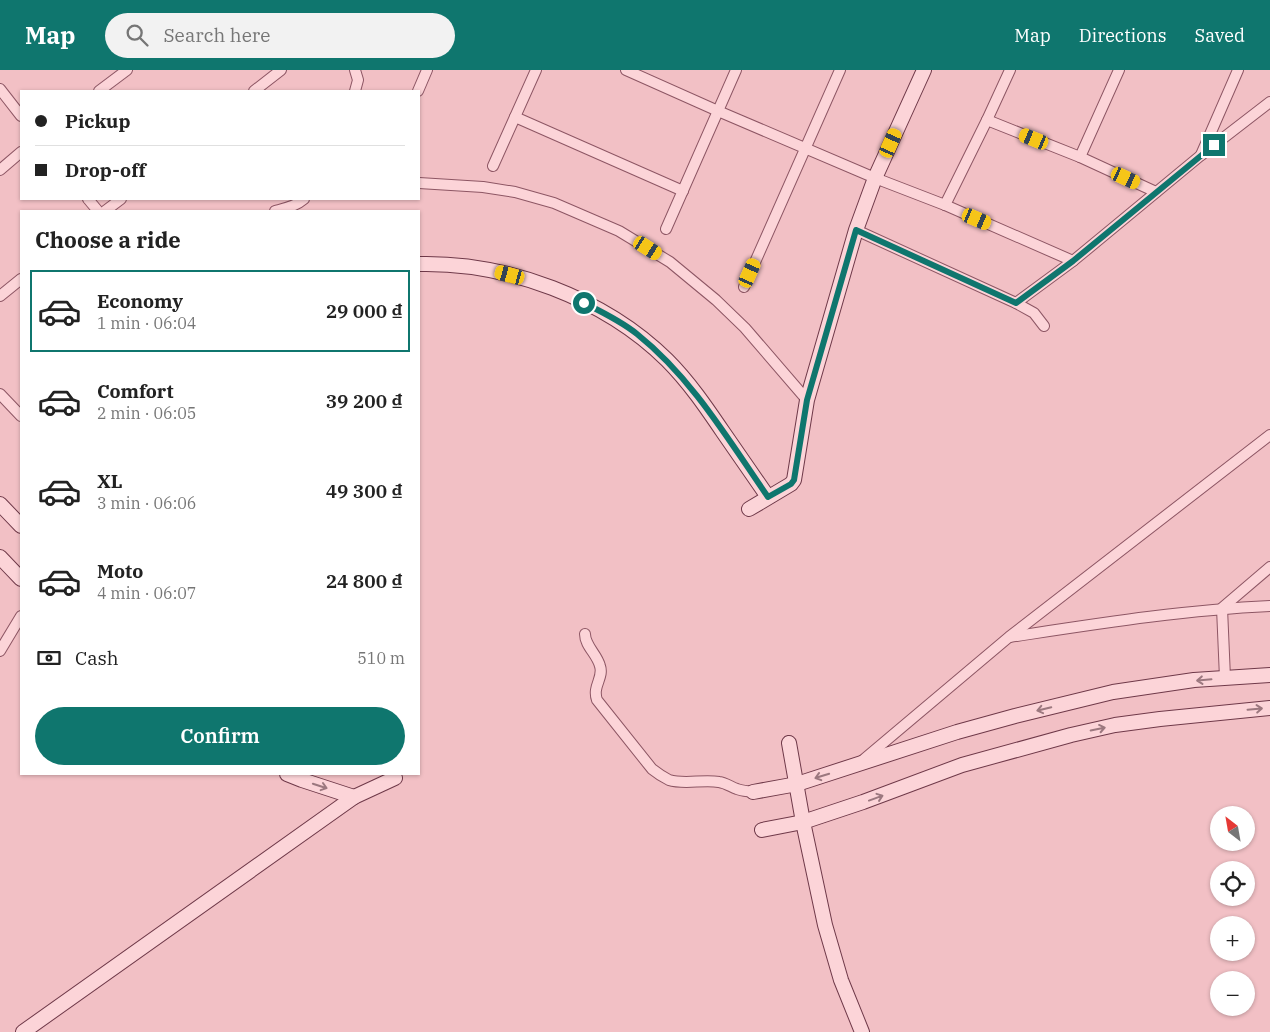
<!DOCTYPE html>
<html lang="en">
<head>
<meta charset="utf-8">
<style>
  body { margin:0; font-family:"IBM Plex Serif",serif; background:#f2f2f2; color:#222; height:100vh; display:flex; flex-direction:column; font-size:19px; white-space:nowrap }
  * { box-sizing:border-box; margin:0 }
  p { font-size:16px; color:#767676 }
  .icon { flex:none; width:28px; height:28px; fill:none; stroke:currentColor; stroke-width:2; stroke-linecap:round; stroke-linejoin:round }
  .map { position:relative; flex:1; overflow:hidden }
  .sheet { position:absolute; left:20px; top:140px; width:400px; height:565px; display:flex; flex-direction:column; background:#fff; border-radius:0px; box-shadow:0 1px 4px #0004 }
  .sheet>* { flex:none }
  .hud { position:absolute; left:20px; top:20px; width:400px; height:110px; border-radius:0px; box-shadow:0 1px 4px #0004; display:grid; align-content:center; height:110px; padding:0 15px; background:#fff }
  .needle { width:32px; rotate:329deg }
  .tools { position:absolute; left:1210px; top:736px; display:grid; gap:10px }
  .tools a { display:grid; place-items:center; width:45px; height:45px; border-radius:50%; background:#fff; box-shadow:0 1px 4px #0004; font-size:25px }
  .end { position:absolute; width:22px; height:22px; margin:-11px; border:6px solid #0f766e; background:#fff; box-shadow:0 0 0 2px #fff }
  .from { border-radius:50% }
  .car { position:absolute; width:15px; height:30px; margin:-15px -8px; border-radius:6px; box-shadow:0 0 4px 1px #0007; background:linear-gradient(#f5c518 24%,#345 0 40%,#f5c518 0 76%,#345 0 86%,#f5c518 0) }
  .hud b { display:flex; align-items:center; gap:18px; height:48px; font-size:19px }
  .hud b+b { border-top:1px solid #e0e0e0 }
  .hud i { width:12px; height:12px; background:#222 }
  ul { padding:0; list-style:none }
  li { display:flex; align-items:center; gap:15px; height:82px; margin:0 10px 8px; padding:0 5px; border:2px solid transparent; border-radius:0px }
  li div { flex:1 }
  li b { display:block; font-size:19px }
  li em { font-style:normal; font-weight:600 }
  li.on { border-color:#0f766e }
  li>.icon { width:45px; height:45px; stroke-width:1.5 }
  h2 { padding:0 15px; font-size:22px; line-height:60px }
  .pay { display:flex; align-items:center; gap:12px; height:55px; padding:0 15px; font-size:19px }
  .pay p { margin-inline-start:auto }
  .cta { display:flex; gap:10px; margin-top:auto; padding:10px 15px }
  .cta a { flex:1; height:58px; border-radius:30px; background:#0f766e; color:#fff; font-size:20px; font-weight:600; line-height:58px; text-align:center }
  header { display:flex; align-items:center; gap:30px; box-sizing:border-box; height:70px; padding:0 25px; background:#0f766e; color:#fff }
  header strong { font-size:24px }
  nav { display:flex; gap:28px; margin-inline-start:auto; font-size:18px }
  .search { width:350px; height:45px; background:#f2f2f2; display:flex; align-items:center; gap:12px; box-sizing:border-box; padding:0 18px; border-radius:28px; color:#767676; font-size:19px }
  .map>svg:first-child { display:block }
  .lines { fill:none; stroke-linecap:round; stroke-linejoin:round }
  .street-casing { stroke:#8d5664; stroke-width:12 }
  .secondary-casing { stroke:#6f3949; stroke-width:16 }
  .street { stroke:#fcd4d8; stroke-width:10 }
  .secondary { stroke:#fcd4d8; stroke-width:14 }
  .oneway { stroke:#9c787f }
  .route { stroke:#0f766e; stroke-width:6 }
</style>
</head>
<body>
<header>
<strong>Map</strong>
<div class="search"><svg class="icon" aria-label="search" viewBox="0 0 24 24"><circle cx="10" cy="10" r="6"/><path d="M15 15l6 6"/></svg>Search here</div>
<nav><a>Map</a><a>Directions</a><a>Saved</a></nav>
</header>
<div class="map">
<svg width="1270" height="962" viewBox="0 0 1270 962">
  <rect width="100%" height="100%" fill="#f2c0c5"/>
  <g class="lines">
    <!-- street casing -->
    <g class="street-casing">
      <g id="street">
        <polyline points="626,0 718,41 875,108 945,135 1073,191 1016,233"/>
        <polyline points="0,19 21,46"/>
        <polyline points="99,21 127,0"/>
        <polyline points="254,21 281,0"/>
        <polyline points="355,21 358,10 355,0"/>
        <polyline points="418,21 427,0"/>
        <polyline points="515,47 683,121"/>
        <polyline points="987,50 1010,0"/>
        <polyline points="1201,85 1238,0"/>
        <polyline points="1080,87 1119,0"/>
        <polyline points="493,96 536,0"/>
        <polyline points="0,100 21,82"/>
        <polyline points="419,113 483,117 515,122 554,133 619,161 670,192 716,230 745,258 807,330"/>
        <polyline points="88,129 98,141"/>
        <polyline points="945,135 987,50 1080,87 1156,122"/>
        <polyline points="105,141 121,129"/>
        <path d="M275 141C286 138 296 136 304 129"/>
        <polyline points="666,159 736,0"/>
        <polyline points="856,160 1016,233 1034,243 1044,256"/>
        <polyline points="1073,191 1200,86 1270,32"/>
        <polyline points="744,217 840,0"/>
        <polyline points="0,226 21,209"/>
        <polyline points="0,324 21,346"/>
        <path d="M585 564C585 576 597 584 600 596 604 608 592 616 597 630L652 699C657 703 663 707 669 710 685 715 703 709 719 712 726 713 731 717 737 719 742 721 747 721 753 722"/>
        <path d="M1010 567C1096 554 1183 540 1270 536"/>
        <polyline points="0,581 21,546"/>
        <polyline points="1225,608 1222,538 1270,497"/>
        <polyline points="863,690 1009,567 1270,365"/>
      </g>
    </g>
    <!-- secondary casing -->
    <g class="secondary-casing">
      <g id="secondary">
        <path d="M419 194C507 192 604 228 667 290 689 312 706 337 723 362 738 384 753 405 768 427"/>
        <polyline points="0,434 21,456"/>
        <polyline points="749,439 791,414 794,410 807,330 856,160 875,108 924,0"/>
        <polyline points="0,487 21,509"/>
        <polyline points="789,673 803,752 825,855 841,910 862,962"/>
        <polyline points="287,704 302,710 354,727"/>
        <polyline points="753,722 797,714 957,662 1015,646 1113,622 1194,610 1270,605"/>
        <polyline points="762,760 803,752 863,732 962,695 1071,665 1115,655 1160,649 1270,638"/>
        <polyline points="23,962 354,727 395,708"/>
      </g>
    </g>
    <!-- street -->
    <use href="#street" class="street"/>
    <!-- secondary -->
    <use href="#secondary" class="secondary"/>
  </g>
  <!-- one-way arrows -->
  <defs><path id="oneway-shaft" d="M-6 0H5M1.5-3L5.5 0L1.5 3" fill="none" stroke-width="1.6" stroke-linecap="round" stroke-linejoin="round" transform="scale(1.25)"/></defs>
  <g class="oneway">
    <use href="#oneway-shaft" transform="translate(1204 610) rotate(175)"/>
    <use href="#oneway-shaft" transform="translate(1044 639) rotate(166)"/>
    <use href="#oneway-shaft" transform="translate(1255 639) rotate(-5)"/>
    <use href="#oneway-shaft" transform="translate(1098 659) rotate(-12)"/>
    <use href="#oneway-shaft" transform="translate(822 706) rotate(163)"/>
    <use href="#oneway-shaft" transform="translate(320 716) rotate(18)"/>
    <use href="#oneway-shaft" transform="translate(876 728) rotate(-20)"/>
  </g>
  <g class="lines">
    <!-- route -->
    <path class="route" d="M584 233C602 242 621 251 637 264 692 308 728 369 768 427L791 414 794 410 807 330 856 160 1016 233 1073 191 1214 75"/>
  </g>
</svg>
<div class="tools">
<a><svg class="needle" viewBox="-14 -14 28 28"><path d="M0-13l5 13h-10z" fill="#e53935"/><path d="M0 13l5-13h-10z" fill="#767676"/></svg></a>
<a><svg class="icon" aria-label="locate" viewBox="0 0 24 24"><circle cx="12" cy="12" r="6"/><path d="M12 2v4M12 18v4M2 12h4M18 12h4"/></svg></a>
<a>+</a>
<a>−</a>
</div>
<i class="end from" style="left:584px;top:233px"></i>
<i class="end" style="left:1214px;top:75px"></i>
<i class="car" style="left:1034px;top:69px;rotate:292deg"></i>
<i class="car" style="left:891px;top:73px;rotate:24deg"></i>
<i class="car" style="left:1126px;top:108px;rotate:115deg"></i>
<i class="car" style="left:977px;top:149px;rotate:113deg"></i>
<i class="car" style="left:648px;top:178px;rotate:122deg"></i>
<i class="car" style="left:750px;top:203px;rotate:24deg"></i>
<i class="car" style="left:510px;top:205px;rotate:285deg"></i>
<div class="hud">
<b><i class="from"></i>Pickup</b>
<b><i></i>Drop-off</b>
</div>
<section class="sheet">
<h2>Choose a ride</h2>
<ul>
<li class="on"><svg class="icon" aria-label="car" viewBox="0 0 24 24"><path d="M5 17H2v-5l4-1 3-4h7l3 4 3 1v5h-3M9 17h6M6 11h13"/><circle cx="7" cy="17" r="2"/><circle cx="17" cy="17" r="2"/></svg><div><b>Economy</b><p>1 min · 06:04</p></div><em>29 000 ₫</em></li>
<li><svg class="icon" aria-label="car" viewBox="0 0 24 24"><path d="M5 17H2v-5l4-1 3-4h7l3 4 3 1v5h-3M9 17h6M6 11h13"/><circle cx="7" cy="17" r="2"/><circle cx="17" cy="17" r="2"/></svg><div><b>Comfort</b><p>2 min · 06:05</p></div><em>39 200 ₫</em></li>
<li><svg class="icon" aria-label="car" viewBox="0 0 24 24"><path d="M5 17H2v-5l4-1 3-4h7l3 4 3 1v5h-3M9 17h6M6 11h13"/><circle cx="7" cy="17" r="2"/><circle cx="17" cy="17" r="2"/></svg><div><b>XL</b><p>3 min · 06:06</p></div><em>49 300 ₫</em></li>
<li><svg class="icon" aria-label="car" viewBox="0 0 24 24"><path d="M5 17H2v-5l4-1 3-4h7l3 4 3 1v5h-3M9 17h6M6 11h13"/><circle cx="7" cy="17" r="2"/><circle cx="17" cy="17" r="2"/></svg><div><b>Moto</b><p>4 min · 06:07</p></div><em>24 800 ₫</em></li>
</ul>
<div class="pay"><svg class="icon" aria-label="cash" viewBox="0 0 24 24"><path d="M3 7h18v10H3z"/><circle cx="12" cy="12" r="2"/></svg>Cash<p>510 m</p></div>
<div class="cta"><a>Confirm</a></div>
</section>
</div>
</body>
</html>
